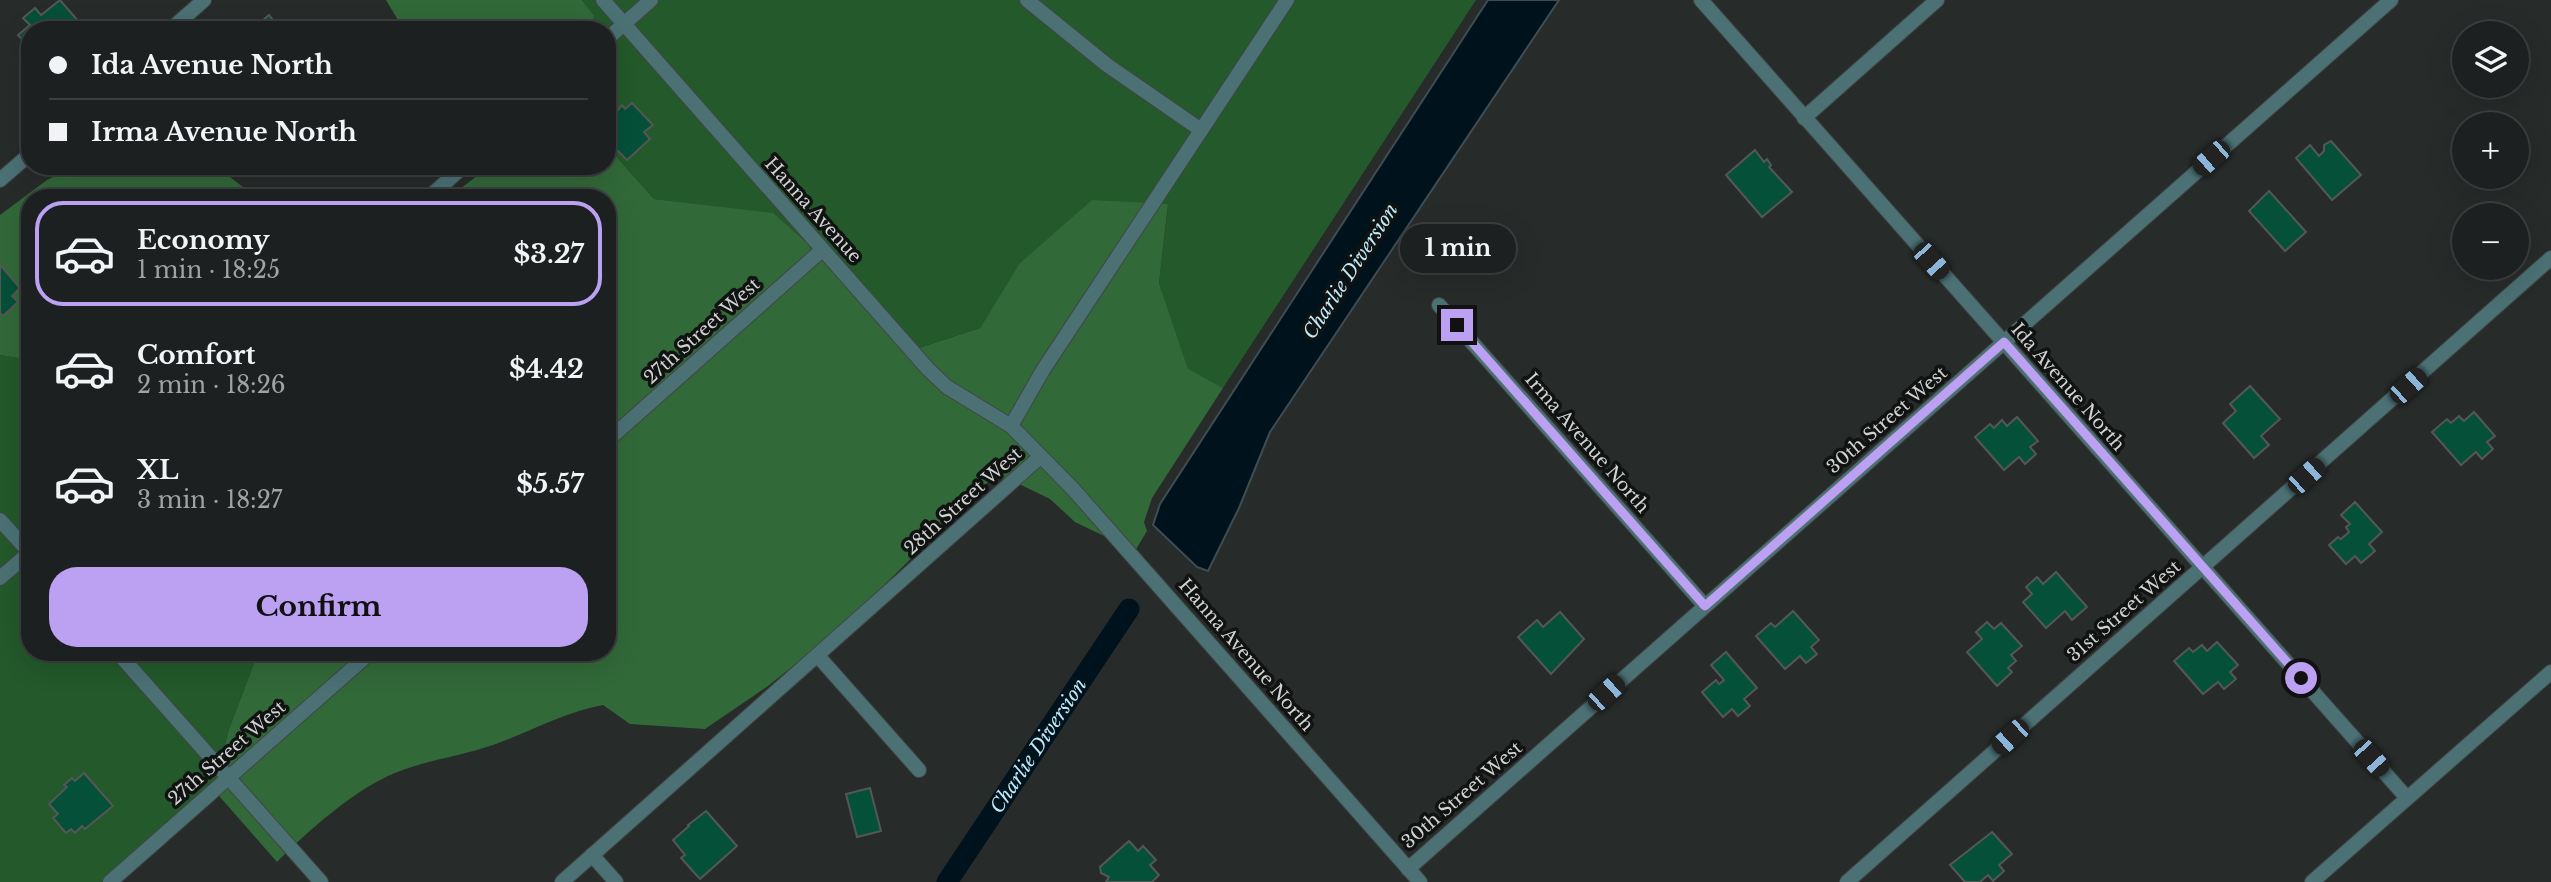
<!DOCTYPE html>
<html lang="en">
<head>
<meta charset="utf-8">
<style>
  body { margin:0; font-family:"Libre Baskerville",serif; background:#2a2d2d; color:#f1f3f6; height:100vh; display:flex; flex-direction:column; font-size:26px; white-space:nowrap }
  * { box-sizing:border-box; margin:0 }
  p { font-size:23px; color:#a0a3a5 }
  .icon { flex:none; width:38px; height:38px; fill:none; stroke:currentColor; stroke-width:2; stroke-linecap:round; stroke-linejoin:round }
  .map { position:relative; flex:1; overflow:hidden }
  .side { position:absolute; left:21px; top:189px; width:595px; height:472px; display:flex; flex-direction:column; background:#1d2020; border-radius:28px; box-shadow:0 7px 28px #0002,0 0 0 2px #3b3e3e }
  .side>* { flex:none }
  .guide { position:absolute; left:21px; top:21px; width:595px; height:154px; border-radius:28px; box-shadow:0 7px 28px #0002,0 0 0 2px #3b3e3e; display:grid; align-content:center; height:154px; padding:0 28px; background:#1d2020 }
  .fabs { position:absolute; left:2452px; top:21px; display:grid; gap:14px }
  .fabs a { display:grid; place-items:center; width:77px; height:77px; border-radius:50%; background:#1d2020; box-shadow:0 7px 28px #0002,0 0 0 2px #3b3e3e; font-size:35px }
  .end { position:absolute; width:32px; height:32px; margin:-16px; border:9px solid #bca0f2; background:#111; box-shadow:0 0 0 4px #111 }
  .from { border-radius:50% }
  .bubble { position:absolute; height:49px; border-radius:24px; background:#1d2020; box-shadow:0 7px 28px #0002,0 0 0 2px #3b3e3e; font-size:23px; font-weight:800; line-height:49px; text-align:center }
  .car { position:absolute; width:21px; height:42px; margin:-21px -10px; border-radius:9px; box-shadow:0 0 5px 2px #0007; background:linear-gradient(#222 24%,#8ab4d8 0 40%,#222 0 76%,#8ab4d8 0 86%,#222 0) }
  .guide b { display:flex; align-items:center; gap:24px; height:66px; font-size:26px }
  .guide b+b { border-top:2px solid #3b3e3e }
  .guide i { width:18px; height:18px; background:#f1f3f6 }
  ul { padding:12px 0 0; list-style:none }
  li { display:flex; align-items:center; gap:21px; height:105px; margin:0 14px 10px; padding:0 14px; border:4px solid transparent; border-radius:28px }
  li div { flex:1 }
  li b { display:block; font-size:26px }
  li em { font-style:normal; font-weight:800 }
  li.selected { border-color:#bca0f2 }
  li>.icon { width:63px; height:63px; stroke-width:1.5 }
  .action { display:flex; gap:14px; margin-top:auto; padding:14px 28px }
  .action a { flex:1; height:80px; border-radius:28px; background:#bca0f2; color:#111; font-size:28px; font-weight:800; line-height:80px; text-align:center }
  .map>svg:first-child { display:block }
  .green { fill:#23592b }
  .forest { fill:#326939 }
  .water { fill:#00131c; stroke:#3e4d53; stroke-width:2 }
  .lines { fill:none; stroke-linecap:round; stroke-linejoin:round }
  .canal { stroke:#00131c; stroke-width:21 }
  .building { fill:#055039; stroke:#545755; stroke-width:2 }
  .street-casing { stroke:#424645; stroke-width:16 }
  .street { stroke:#4b7175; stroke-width:14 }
  .route { stroke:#bca0f2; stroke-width:9 }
  .labels { text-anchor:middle; stroke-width:7; stroke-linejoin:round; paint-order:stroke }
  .street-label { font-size:18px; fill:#d0d3d2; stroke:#111313 }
  .water-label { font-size:19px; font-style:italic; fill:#beeafa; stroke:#111313 }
</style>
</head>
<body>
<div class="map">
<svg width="2551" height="882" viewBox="0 0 2551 882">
  <rect width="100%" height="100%" fill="#272b2a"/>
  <!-- green -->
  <g class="green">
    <polygon points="582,0 1476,0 1223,388 1188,370 1159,283 1168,205 1019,264 980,328 916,349 773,214 654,199 607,146 607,30 591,30 593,16"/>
    <polygon points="0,355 24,359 30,364 30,653 258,653 229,729 213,789 108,882 0,882"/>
  </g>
  <!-- forest -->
  <g class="forest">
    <polygon points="386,0 582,0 594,16 591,30 404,30"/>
    <path d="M607 146 654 199 773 213 824 258 916 349 980 328 1019 264 1092 200 1168 204 1159 283 1188 369 1223 388 1152 498 1144 522 1147 531 1135 551 1075 522 1050 499 1009 479 990 480 841 628 768 686 705 729 630 724 603 705C564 712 530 732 493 745 461 756 427 760 395 773 355 789 308 831 277 862L213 789 229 729 258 653H607V198H448L490 166H607Z"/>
    <polygon points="75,166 216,166 257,198 30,198 30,364 24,359 0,355 0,215 47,180"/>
  </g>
  <!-- water -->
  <polygon class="water" points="1488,0 1559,0 1270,432 1239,508 1208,571 1197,567 1153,525 1160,504"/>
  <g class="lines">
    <!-- canal -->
    <path class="canal" id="s1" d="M947 882 1129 609"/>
  </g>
  <!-- building -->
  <g class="building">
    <polygon points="60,0 86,30 30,30 30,48 18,35 30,25 23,18 35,8 41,15"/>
    <polygon points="269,15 281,30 255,30 254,28"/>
    <polygon points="632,103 653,125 644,132 650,139 627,160 607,140 607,112 612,118 622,105 625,109"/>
    <polygon points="2331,141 2361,175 2332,200 2296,158 2310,145 2319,156 2324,151 2324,145"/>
    <polygon points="1755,150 1764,162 1767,159 1771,165 1769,167 1792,192 1762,217 1726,175"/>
    <polygon points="2269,191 2306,232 2285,251 2249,211"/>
    <polygon points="0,265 20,288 12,296 18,302 3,316 0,313"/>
    <polygon points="2250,386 2280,419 2261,436 2269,445 2254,458 2223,423 2236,411 2230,404"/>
    <polygon points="2474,412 2495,436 2487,442 2493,449 2482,459 2476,452 2461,465 2432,432 2447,419 2451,423 2459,416 2464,421"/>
    <polygon points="2017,417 2038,441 2030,447 2036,454 2025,464 2019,457 2004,470 1975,437 1990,424 1994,428 2002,420 2007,426"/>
    <polygon points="2355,502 2382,532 2369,544 2375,551 2361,563 2355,556 2346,564 2329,545 2338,537 2341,539 2349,532 2346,527 2350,524 2341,515"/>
    <polygon points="2056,572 2087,607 2072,620 2065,611 2046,628 2023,602 2032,594 2026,587 2037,577 2043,584"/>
    <polygon points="1793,611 1819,640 1811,647 1817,654 1806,663 1800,656 1785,669 1756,636 1771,623 1775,627"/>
    <polygon points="1560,612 1584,639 1551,674 1518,637 1537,620 1543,627"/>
    <polygon points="1987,622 1994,629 2001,623 2022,646 2011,655 2016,661 2008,668 2012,672 1997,686 1967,652 1982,639 1976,632"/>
    <polygon points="2217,642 2238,665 2230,672 2236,679 2224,689 2218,682 2203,694 2174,661 2189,648 2193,652 2202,645 2207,651"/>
    <polygon points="1726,652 1757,688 1744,699 1750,706 1738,716 1732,709 1723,717 1702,692 1716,680 1719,684 1724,680 1711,665"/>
    <polygon points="84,773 113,806 85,829 82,826 75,833 71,829 66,833 53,818 58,814 49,804 67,787 64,785 72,778 75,781"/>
    <polygon points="870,788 881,831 857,837 846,794"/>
    <polygon points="706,811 737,846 700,879 681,858 685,855 673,840 689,826 688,825"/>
    <polygon points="1992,832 2012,854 1999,865 2004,871 1993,881 1988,875 1980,882 1965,882 1950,865"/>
    <polygon points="1129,841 1138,851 1143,846 1156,860 1150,865 1159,875 1152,882 1106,882 1109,877 1101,873 1100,867"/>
  </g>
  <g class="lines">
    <!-- street casing -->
    <g class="street-casing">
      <g id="street">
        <polyline points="603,0 928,369 947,387 1011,426 1073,489 1420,882"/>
        <polyline points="1027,0 1107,65 1201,130"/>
        <polyline points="1701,0 2407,798"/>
        <polyline points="170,30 204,0"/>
        <polyline points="607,39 651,0"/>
        <polyline points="1804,118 1937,0"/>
        <polyline points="0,180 30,154"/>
        <polyline points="428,198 464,166"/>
        <polyline points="1439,305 1705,606"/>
        <polyline points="1011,426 1043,370 1287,0"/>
        <polyline points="607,441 822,250"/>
        <polyline points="0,520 30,553"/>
        <polyline points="0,578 30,552"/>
        <polyline points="118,653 321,882"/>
        <polyline points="818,656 919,770"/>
        <polyline points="592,855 616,882"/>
        <polyline points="1408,869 2391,0"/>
        <polyline points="110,882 370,653"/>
        <polyline points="562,882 1040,457"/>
        <polyline points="1847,882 2551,258"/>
        <polyline points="2312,882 2551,672"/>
      </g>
    </g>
    <!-- street -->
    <use href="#street" class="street"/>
  </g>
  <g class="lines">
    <!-- route -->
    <polyline class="route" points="1457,325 1705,606 2004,342 2301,678"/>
  </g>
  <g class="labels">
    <!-- street labels -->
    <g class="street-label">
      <text transform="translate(813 210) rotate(48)" y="6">Hanna Avenue</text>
      <text transform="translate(702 331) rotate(-42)" y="6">27th Street West</text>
      <text transform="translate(2068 387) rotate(49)" y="6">Ida Avenue North</text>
      <text transform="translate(1887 420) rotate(-41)" y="6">30th Street West</text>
      <text transform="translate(1587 443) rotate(49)" y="6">Irma Avenue North</text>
      <text transform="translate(963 501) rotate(-42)" y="6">28th Street West</text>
      <text transform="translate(2124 611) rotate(-41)" y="6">31st Street West</text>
      <text transform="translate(1246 655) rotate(49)" y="6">Hanna Avenue North</text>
      <text transform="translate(227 753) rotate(-41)" y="6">27th Street West</text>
      <text transform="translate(1462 795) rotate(-41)" y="6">30th Street West</text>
    </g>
    <!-- water labels -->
    <g class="water-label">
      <text transform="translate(1350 271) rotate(-57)" y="7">Charlie Diversion</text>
      <text dy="7" stroke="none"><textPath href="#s1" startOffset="164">Charlie Diversion</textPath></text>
    </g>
  </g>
</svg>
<div class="fabs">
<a><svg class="icon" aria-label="layers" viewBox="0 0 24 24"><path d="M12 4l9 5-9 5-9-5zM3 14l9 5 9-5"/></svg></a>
<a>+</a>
<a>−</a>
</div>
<i class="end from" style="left:2301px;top:678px"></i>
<i class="end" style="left:1457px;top:325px"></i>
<div class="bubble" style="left:1400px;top:224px;width:116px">1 min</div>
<i class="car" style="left:2211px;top:158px;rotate:229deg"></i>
<i class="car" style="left:1931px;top:261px;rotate:138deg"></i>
<i class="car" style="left:2408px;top:386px;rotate:48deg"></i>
<i class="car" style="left:2306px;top:476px;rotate:48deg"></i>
<i class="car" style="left:1606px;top:693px;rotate:48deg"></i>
<i class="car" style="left:2010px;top:737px;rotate:228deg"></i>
<i class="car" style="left:2371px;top:758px;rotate:138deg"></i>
<div class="guide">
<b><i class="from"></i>Ida Avenue North</b>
<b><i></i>Irma Avenue North</b>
</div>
<section class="side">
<ul>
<li class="selected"><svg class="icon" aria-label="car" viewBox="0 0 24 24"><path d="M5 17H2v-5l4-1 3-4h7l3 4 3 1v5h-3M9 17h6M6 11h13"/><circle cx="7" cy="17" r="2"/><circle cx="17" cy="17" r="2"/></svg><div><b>Economy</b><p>1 min · 18:25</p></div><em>$3.27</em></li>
<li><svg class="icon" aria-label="car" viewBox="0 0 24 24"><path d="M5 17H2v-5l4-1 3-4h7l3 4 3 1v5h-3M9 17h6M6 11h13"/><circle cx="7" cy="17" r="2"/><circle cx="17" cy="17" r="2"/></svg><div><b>Comfort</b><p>2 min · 18:26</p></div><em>$4.42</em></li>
<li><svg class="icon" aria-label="car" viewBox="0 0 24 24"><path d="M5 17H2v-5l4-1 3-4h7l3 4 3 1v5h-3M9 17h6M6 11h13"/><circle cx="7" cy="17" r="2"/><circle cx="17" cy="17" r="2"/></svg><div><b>XL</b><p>3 min · 18:27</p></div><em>$5.57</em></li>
</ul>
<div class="action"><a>Confirm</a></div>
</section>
</div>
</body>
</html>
